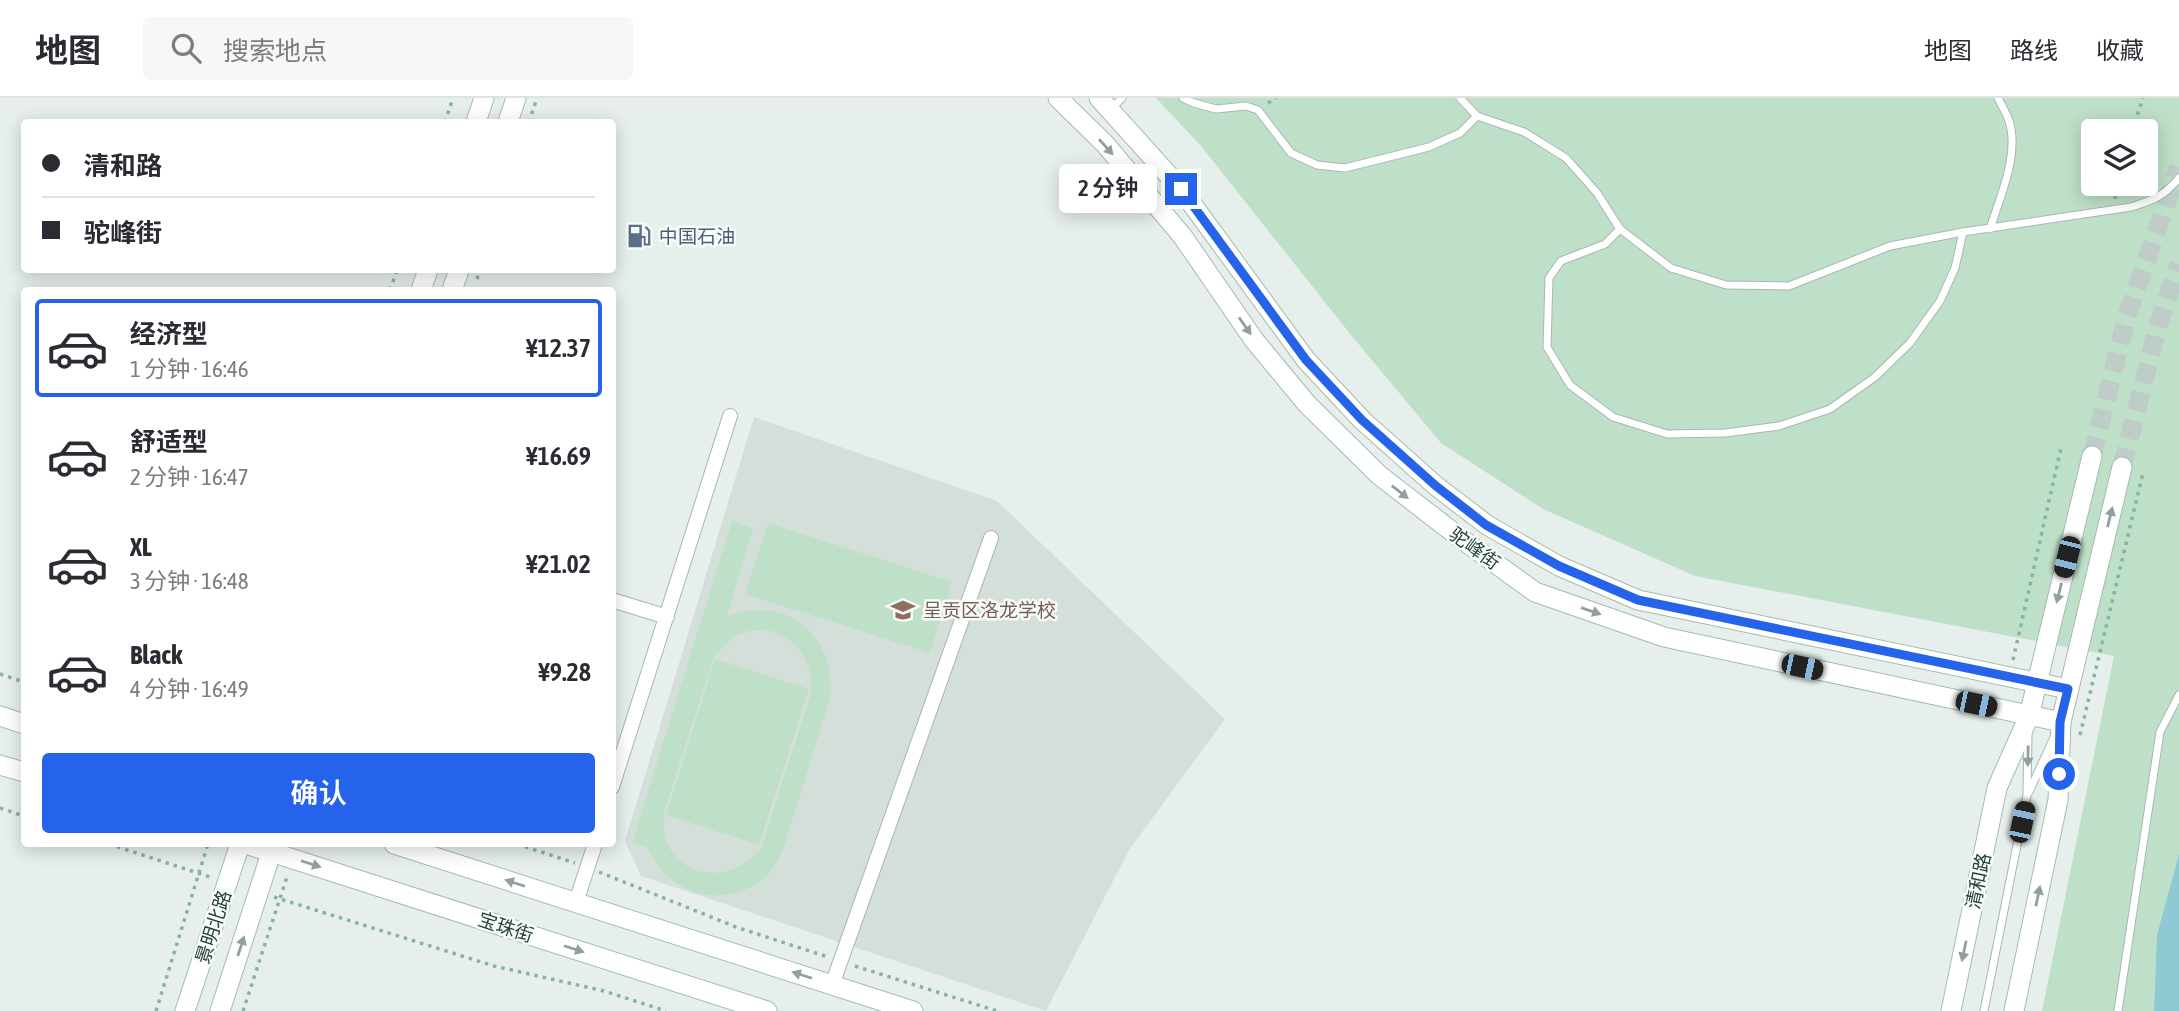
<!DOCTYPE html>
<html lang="zh">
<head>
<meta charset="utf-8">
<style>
  body { margin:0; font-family:"Asap Condensed","Noto Sans SC",sans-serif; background:#f7f7f7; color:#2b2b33; height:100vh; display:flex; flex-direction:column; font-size:26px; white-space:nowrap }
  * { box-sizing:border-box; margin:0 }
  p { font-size:23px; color:#7c7c81 }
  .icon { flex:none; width:38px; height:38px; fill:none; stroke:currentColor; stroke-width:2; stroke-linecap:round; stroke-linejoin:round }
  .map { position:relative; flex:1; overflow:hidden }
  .panel { position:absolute; left:21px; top:189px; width:595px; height:560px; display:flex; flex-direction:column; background:#fff; border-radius:7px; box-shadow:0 4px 18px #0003 }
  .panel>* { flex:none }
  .guide { position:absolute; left:21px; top:21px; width:595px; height:154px; border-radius:7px; box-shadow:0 4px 18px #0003; display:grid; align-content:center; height:154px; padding:0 21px; background:#fff }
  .fabs { position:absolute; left:2081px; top:21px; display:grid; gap:14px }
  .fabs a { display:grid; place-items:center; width:77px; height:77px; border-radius:7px; background:#fff; box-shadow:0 4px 18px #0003; font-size:35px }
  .end { position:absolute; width:32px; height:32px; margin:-16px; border:9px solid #2563eb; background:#fff; box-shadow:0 0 0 4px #fff }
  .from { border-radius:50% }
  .bubble { position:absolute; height:49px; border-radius:7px; background:#fff; box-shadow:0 4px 18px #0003; font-size:23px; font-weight:600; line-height:49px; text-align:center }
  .car { position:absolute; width:21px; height:42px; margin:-21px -10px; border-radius:9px; box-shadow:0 0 5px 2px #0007; background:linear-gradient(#222 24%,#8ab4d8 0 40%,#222 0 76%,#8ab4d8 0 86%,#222 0) }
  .guide b { display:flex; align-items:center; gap:24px; height:66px; font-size:26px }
  .guide b+b { border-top:2px solid #e1e1e2 }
  .guide i { width:18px; height:18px; background:#2b2b33 }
  ul { padding:12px 0 0; list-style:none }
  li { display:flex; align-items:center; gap:21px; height:98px; margin:0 14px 10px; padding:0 7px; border:4px solid transparent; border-radius:7px }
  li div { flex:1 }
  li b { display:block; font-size:26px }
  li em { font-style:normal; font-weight:600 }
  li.selected { border-color:#2563eb }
  li>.icon { width:63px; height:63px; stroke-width:1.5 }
  .button { display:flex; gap:14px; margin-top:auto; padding:14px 21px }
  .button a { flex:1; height:80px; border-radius:7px; background:#2563eb; color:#fff; font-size:28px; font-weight:600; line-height:80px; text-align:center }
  header { display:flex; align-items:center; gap:42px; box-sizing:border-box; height:98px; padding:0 35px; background:#fff; border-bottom:2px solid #e1e1e2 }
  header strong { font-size:33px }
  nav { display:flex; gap:38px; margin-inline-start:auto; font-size:24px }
  .search { width:490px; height:63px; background:#f7f7f7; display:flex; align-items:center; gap:18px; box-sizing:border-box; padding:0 24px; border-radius:7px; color:#7c7c81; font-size:26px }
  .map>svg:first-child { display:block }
  .built { fill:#d4dfda }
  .green { fill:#bfe0c8; fill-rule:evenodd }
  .water { fill:#8ec9d4 }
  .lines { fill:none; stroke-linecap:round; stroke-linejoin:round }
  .secondary-tunnel { stroke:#bfccc8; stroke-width:19; stroke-dasharray:19 10; stroke-linecap:butt }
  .lane-casing { stroke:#a8b8b2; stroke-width:9 }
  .street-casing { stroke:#a8b8b2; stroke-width:16 }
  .secondary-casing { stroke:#a4bbb3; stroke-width:21 }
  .path { stroke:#86b3a5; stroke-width:3.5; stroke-dasharray:3.5 5; stroke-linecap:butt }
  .lane { stroke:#fff; stroke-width:7 }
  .street { stroke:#fff; stroke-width:14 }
  .secondary { stroke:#fff; stroke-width:19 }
  .oneway { fill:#92a09c }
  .route { stroke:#2563eb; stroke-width:9 }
  .labels { text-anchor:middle; stroke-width:5; stroke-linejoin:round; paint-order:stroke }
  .service-label { font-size:19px; fill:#4e5e75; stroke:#f7fbf9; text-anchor:start }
  .street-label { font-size:19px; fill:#24423a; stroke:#f7fbf9 }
  .education-label { font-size:19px; fill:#785e54; stroke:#f7fbf9; text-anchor:start }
</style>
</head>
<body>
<header>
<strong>地图</strong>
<div class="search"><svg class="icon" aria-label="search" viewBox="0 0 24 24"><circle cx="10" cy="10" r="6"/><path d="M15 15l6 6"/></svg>搜索地点</div>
<nav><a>地图</a><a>路线</a><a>收藏</a></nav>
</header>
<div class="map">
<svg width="2179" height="913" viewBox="0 0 2179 913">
  <rect width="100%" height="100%" fill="#e6efeb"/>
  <!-- built -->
  <polygon class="built" points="754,319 997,403 1225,621 1129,752 1046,913 641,778 625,743"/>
  <!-- green -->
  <g class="green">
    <path d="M1156 0H2179V913H2042L2114 558 1695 478 1543 411 1441 345 1351 237 1201 48ZM2093 33H2146V86H2093Z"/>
    <path d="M732 423 753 430 727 518C739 515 751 511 765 512 811 516 838 561 829 604L783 752C758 814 673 812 648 750L632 745ZM767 532C798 540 814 564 811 596L761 750C723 799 652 770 665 711L714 559 732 539 749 533Z"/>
    <polygon points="768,425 952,484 930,555 745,496"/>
    <polygon points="715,561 809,591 759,747 666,717"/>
  </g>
  <!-- water -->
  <polygon class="water" points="2179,756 2179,913 2154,913 2157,837"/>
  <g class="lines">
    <!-- secondary-tunnel -->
    <g class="secondary-tunnel">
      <polyline points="2092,358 2127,218 2179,69"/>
      <polyline points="2122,369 2158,228 2179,166"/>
    </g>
    <!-- lane casing -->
    <g class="lane-casing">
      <g id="lane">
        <path d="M1183 0 1194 5 1216 11 1246 8 1258 12 1291 55 1317 67 1345 70 1429 49 1460 35 1477 18 1524 34 1566 60 1597 95 1620 131 1671 170 1726 187 1789 188 1890 148 1963 134 2131 109C2154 102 2164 98 2179 80"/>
        <polyline points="1460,0 1477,18"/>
        <polyline points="1111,11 1122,0"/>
        <polyline points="1620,131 1605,146 1561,163 1549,180 1547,249 1570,287 1613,319 1667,336 1725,335 1779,328 1830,311 1875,279 1910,245 1940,203 1955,170 1963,134"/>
        <path d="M1990 131C2000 98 2021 54 2008 20 2005 13 2001 6 1998 0"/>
        <polyline points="2029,694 2055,637"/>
        <polyline points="1984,913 2027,697 2028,636"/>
        <polyline points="2118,913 2160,634 2179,597"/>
      </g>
    </g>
    <!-- street casing -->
    <g class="street-casing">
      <g id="street">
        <polyline points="612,502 667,519"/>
        <polyline points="612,689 730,318"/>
        <polyline points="576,804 595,746"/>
        <polyline points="832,887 991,440"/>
      </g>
    </g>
    <!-- secondary casing -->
    <g class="secondary-casing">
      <g id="secondary">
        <polyline points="1058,0 1105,46 1183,139 1254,242 1307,306 1379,377 1463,442 1535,494 1664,539 2061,624"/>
        <polyline points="1099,0 1181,91 1306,262 1362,322 1436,388 1487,427 1559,468 1638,502 2068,591"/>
        <polyline points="476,24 484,0"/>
        <polyline points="508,24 516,0"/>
        <polyline points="421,192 428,172"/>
        <polyline points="452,192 459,172"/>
        <polyline points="0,618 24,626"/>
        <polyline points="0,667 24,674"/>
        <polyline points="246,746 767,913"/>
        <polyline points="394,746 913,913"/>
        <polyline points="185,913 240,746"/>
        <polyline points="220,913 274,746"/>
        <polyline points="1951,913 1997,690 2029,618 2092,358"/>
        <polyline points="2014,913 2058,702 2061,624 2122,369"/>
      </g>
    </g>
    <!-- path -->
    <g class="path">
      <polyline points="1268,5 1276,0"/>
      <polyline points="445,24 453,0"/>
      <polyline points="529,24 537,0"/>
      <polyline points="2132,33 2143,0"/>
      <polyline points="2115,101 2117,86"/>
      <polyline points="477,181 480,172"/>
      <polyline points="390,192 397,172"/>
      <polyline points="2013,562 2061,350"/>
      <polyline points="0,576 24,584"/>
      <polyline points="2080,637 2143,375"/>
      <polyline points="0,710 24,718"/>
      <polyline points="109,746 213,780"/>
      <polyline points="517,746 575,765"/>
      <polyline points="599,774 736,829 828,859"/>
      <polyline points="274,799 494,868 604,893 666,913"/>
      <polyline points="855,868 997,913"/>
      <polyline points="156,913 208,746"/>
      <polyline points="243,913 287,779"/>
    </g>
    <!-- lane -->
    <use href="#lane" class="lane"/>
    <!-- street -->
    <use href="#street" class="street"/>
    <!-- secondary -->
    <use href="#secondary" class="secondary"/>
  </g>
  <!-- one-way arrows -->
  <defs><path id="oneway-solid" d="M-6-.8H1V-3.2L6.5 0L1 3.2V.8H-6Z" transform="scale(1.75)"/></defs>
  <g class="oneway">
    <use href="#oneway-solid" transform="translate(1106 49) rotate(48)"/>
    <use href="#oneway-solid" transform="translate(1245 228) rotate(55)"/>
    <use href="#oneway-solid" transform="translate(1400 394) rotate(38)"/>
    <use href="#oneway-solid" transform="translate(2110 419) rotate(-76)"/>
    <use href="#oneway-solid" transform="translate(2059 495) rotate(104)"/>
    <use href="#oneway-solid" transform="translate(1591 513) rotate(19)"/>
    <use href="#oneway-solid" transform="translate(2028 658) rotate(91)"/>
    <use href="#oneway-solid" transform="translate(311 766) rotate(18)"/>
    <use href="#oneway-solid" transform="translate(515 785) rotate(-162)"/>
    <use href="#oneway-solid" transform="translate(2038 798) rotate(-78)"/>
    <use href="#oneway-solid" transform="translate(241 848) rotate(-72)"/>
    <use href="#oneway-solid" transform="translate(574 851) rotate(18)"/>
    <use href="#oneway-solid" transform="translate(1964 853) rotate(102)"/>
    <use href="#oneway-solid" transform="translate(802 877) rotate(-162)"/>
  </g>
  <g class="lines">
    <!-- route -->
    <polyline class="route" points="1181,91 1306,262 1362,322 1436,388 1486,427 1559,468 1638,502 2068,591 2060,624 2059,676"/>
  </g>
  <!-- icons -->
  <defs>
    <g id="fuel-bare" transform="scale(1.89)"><path d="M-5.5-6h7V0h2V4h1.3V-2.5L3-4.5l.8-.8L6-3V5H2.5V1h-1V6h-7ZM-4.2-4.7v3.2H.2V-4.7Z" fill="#5c6f8a" stroke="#f7fbf9" stroke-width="2.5" paint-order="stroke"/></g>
    <g id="school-bare" transform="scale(1.89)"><path d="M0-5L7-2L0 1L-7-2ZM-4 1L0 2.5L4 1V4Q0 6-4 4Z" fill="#8d6e63" stroke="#f7fbf9" stroke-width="2.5" paint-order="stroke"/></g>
  </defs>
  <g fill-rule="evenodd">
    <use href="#fuel-bare" x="639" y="138"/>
    <use href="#school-bare" x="903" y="512"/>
  </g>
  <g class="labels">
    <!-- service labels -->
    <g class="service-label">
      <text x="659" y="145">中国石油</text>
    </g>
    <!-- street labels -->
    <g class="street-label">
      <text transform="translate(1475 450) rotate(36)" y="7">驼峰街</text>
      <text transform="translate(1978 783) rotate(-78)" y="7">清和路</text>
      <text transform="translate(213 829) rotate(-72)" y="7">景明北路</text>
      <text transform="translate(506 829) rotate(18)" y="7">宝珠街</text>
    </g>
    <!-- education labels -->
    <g class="education-label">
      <text x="923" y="519">呈贡区洛龙学校</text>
    </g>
  </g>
</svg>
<div class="fabs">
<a><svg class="icon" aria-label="layers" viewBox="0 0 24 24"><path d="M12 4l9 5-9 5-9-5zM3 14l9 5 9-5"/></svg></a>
</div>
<i class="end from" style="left:2059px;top:676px"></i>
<i class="end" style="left:1181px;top:91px"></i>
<div class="bubble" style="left:1059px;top:66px;width:98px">2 分钟</div>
<i class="car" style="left:2067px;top:459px;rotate:194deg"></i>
<i class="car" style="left:1802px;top:569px;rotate:102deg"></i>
<i class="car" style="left:1976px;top:606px;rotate:102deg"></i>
<i class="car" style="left:2022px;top:724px;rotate:12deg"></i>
<div class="guide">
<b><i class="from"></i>清和路</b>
<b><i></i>驼峰街</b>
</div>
<section class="panel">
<ul>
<li class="selected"><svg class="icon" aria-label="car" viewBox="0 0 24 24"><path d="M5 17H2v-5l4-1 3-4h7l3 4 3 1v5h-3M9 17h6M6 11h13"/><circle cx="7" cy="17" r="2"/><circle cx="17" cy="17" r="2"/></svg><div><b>经济型</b><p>1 分钟 · 16:46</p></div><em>¥12.37</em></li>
<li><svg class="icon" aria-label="car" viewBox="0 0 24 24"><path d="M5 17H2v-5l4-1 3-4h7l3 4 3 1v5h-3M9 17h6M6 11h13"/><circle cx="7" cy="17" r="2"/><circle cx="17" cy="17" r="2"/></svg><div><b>舒适型</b><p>2 分钟 · 16:47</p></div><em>¥16.69</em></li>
<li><svg class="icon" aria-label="car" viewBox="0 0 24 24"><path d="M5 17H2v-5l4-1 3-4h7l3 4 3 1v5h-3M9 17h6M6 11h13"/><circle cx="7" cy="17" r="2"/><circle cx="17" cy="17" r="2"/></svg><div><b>XL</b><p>3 分钟 · 16:48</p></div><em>¥21.02</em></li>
<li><svg class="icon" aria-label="car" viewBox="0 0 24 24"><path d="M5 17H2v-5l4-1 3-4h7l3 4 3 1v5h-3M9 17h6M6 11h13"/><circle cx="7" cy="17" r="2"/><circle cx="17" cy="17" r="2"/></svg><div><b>Black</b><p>4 分钟 · 16:49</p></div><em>¥9.28</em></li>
</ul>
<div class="button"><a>确认</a></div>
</section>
</div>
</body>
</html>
